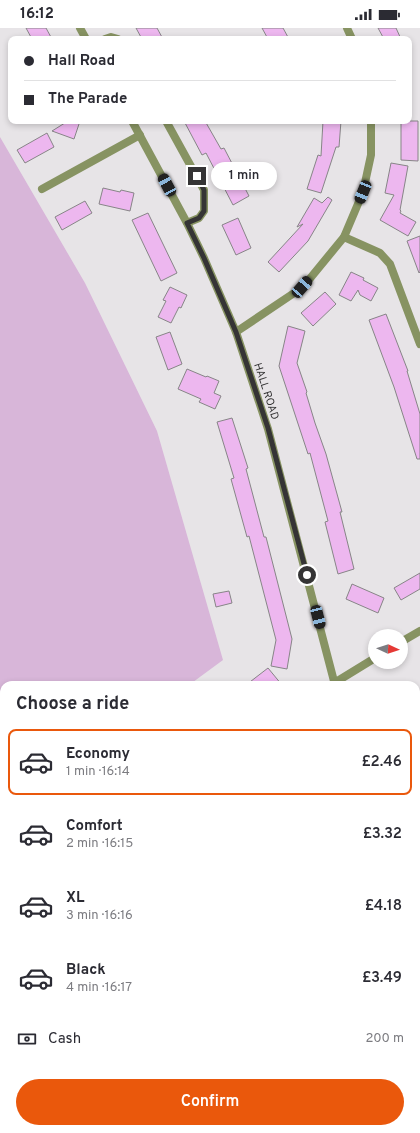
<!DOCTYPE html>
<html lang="en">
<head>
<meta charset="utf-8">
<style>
  body { margin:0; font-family:Overpass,sans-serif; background:#f2f2f3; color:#2b2b33; height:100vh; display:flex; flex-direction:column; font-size:15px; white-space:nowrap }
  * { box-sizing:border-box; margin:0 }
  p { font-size:13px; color:#7c7c81 }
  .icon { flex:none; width:22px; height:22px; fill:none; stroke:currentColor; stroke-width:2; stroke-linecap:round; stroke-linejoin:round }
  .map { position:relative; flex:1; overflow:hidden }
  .details { position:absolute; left:0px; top:653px; width:420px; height:452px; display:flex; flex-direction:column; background:#fff; border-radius:12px 12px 0 0; box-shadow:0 2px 6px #0003 }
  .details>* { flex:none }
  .guide { position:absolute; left:8px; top:8px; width:404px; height:88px; border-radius:8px; box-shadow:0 2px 6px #0003; display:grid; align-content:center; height:88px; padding:0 16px; background:#fff }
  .needle { width:26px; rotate:93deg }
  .buttons { position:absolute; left:368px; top:601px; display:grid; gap:8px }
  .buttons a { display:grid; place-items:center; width:40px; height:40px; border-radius:50%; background:#fff; box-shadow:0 2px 6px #0003; font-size:20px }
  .end { position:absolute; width:18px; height:18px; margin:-9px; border:5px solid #353435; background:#fff; box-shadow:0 0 0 2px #fff }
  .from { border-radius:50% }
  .bubble { position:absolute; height:28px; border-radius:14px; background:#fff; box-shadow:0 2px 6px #0003; font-size:13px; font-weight:600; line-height:28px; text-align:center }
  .car { position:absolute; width:12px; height:24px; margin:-12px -6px; border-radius:5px; box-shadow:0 0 3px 1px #0007; background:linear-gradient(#222 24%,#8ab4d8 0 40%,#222 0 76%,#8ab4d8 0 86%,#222 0) }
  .guide b { display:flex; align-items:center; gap:14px; height:38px; font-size:15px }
  .guide b+b { border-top:1px solid #e1e1e2 }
  .guide i { width:10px; height:10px; background:#2b2b33 }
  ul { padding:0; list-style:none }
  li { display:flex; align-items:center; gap:12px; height:66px; margin:0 8px 6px; padding:0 8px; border:2px solid transparent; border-radius:8px }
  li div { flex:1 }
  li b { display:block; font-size:15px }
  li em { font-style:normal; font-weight:600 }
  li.active { border-color:#ea580c }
  li>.icon { width:36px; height:36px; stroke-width:1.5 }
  h2 { padding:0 16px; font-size:18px; line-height:48px }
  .pay { display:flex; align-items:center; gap:10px; height:44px; padding:0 16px; font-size:15px }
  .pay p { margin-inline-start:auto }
  .button { display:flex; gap:8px; margin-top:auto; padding:8px 16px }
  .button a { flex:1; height:46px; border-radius:24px; background:#ea580c; color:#fff; font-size:16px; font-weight:600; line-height:46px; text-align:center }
  .status { display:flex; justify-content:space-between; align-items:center; height:28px; padding:0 20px; background:#fff; direction:ltr }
  .status svg { height:11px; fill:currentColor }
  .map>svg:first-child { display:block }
  .green { fill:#d8b6d9 }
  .building { fill:#edb7ef; stroke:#878587 }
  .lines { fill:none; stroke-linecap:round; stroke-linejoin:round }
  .street { stroke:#879362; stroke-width:8 }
  .secondary { stroke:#5c6b18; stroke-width:8 }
  .route { stroke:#353435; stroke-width:5 }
  .labels { text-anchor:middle; stroke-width:3.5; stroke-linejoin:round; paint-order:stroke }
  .street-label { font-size:11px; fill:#353435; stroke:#e7e4e7 }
</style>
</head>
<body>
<div class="status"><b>16:12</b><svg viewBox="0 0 49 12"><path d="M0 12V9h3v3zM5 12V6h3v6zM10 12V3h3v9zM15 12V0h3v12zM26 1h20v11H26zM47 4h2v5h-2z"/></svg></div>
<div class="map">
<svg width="420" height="1105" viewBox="0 0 420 1105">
  <rect width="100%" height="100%" fill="#e7e4e7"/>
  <!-- green -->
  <polygon class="green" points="0,109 85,255 157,403 223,632 189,657 4,657 4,675 0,666"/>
  <!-- building -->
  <g class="building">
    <polygon points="26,0 46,0 52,11 32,11"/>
    <polygon points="136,0 157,0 163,11 142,11"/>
    <polygon points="262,0 283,0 289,11 268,11"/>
    <polygon points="378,0 396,0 401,11 384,11"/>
    <polygon points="68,93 80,93 74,111 52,103"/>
    <polygon points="184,93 205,93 221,121 224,120 249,168 233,177 206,125 202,127"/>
    <polygon points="323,93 341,93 339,119 336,119 321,165 307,161 318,127 321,128"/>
    <polygon points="401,93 418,93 418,133 401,132"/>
    <polygon points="47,105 54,119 25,135 17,122"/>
    <polygon points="391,135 408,138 400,182 401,183 400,185 416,194 408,208 380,192 394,167 385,165"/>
    <polygon points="103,160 120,164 121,162 134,165 130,183 99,176"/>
    <polygon points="328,169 332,172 308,213 279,244 268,234 303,196 297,199 314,170 322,175"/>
    <polygon points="85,173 92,185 62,202 55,189"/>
    <polygon points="148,185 177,245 161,253 132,192"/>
    <polygon points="238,190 251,220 236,227 222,197"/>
    <polygon points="420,208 420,244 419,245 407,213"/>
    <polygon points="351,244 364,250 363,252 378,260 371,273 360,267 358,262 351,273 339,267"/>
    <polygon points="170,259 187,267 181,280 179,279 171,295 158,289 166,273 163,272"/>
    <polygon points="325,264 336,276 313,298 301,285"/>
    <polygon points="386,286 408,343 407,343 420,386 420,431 417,431 394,359 369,292"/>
    <polygon points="288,298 305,303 297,335 307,364 306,365 315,395 326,426 342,484 340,484 354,541 338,546 325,494 328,493 310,425 308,426 279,338"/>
    <polygon points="170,304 182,336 168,342 156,309"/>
    <polygon points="187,341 206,349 207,348 219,353 214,365 221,368 215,381 199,374 201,371 178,361"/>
    <polygon points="232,390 248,440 246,441 264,509 266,509 292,611 287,641 271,638 276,612 249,508 247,509 231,451 234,450 217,394"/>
    <polygon points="420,545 420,561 401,572 394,560"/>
    <polygon points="352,556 384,570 378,585 346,571"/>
    <polygon points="229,563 232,575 216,579 213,566"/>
    <polygon points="268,640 282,657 246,657"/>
  </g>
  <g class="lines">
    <!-- street -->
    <g class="street">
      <polyline points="80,0 86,11"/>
      <polyline points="347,0 352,11"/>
      <polyline points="105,11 111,9 118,11"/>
      <polyline points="132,93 187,195 204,230 236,304 268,401 335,657"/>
      <polyline points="166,93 204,162 204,183 199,190 187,195"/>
      <polyline points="42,161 140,107"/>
      <polyline points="344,209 380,225 390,236 420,316"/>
      <polyline points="236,304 303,259 344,209 363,164 371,127 371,93"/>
      <polyline points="401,614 420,603"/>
      <polyline points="331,657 375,630"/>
    </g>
    <!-- secondary -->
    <g class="secondary">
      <polyline points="416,929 420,928"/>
      <polyline points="0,1029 4,1027"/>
    </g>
  </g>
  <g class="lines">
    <!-- route -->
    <polyline class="route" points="197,148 204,162 204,183 199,190 187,195 204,230 236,304 268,400 307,547"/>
  </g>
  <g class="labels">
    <!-- street labels -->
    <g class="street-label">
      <text transform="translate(267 363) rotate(72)" y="4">HALL ROAD</text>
    </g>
  </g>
</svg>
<div class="buttons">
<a><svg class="needle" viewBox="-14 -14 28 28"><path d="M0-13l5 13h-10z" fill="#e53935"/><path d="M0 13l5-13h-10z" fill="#7c7c81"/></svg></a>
</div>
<i class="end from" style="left:307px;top:547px"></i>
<i class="end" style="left:197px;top:148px"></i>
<div class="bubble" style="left:211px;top:134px;width:66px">1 min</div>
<i class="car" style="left:167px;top:157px;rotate:332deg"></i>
<i class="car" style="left:363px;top:164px;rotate:202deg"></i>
<i class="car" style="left:302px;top:259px;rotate:41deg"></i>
<i class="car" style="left:318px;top:589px;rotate:166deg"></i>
<div class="guide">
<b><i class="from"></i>Hall Road</b>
<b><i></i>The Parade</b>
</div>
<section class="details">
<h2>Choose a ride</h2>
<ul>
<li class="active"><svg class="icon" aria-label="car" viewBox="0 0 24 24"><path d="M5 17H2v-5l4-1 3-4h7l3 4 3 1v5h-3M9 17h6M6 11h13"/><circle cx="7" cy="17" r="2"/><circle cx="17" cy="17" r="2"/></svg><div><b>Economy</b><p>1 min · 16:14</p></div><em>£2.46</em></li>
<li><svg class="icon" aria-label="car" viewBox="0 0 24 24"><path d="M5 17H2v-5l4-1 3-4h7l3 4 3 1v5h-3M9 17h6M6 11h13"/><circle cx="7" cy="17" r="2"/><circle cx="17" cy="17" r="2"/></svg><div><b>Comfort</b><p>2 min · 16:15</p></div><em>£3.32</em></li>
<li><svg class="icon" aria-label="car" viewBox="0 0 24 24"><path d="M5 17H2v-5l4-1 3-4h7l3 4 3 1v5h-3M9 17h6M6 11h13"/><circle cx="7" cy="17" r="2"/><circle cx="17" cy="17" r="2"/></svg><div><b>XL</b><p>3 min · 16:16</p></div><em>£4.18</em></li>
<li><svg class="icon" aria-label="car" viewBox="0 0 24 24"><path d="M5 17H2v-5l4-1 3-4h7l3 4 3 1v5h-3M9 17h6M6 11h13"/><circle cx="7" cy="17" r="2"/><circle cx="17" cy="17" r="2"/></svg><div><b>Black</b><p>4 min · 16:17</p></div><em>£3.49</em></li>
</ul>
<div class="pay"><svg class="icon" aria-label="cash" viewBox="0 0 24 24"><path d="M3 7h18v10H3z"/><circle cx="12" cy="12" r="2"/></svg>Cash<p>200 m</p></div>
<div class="button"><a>Confirm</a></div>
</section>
</div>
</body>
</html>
